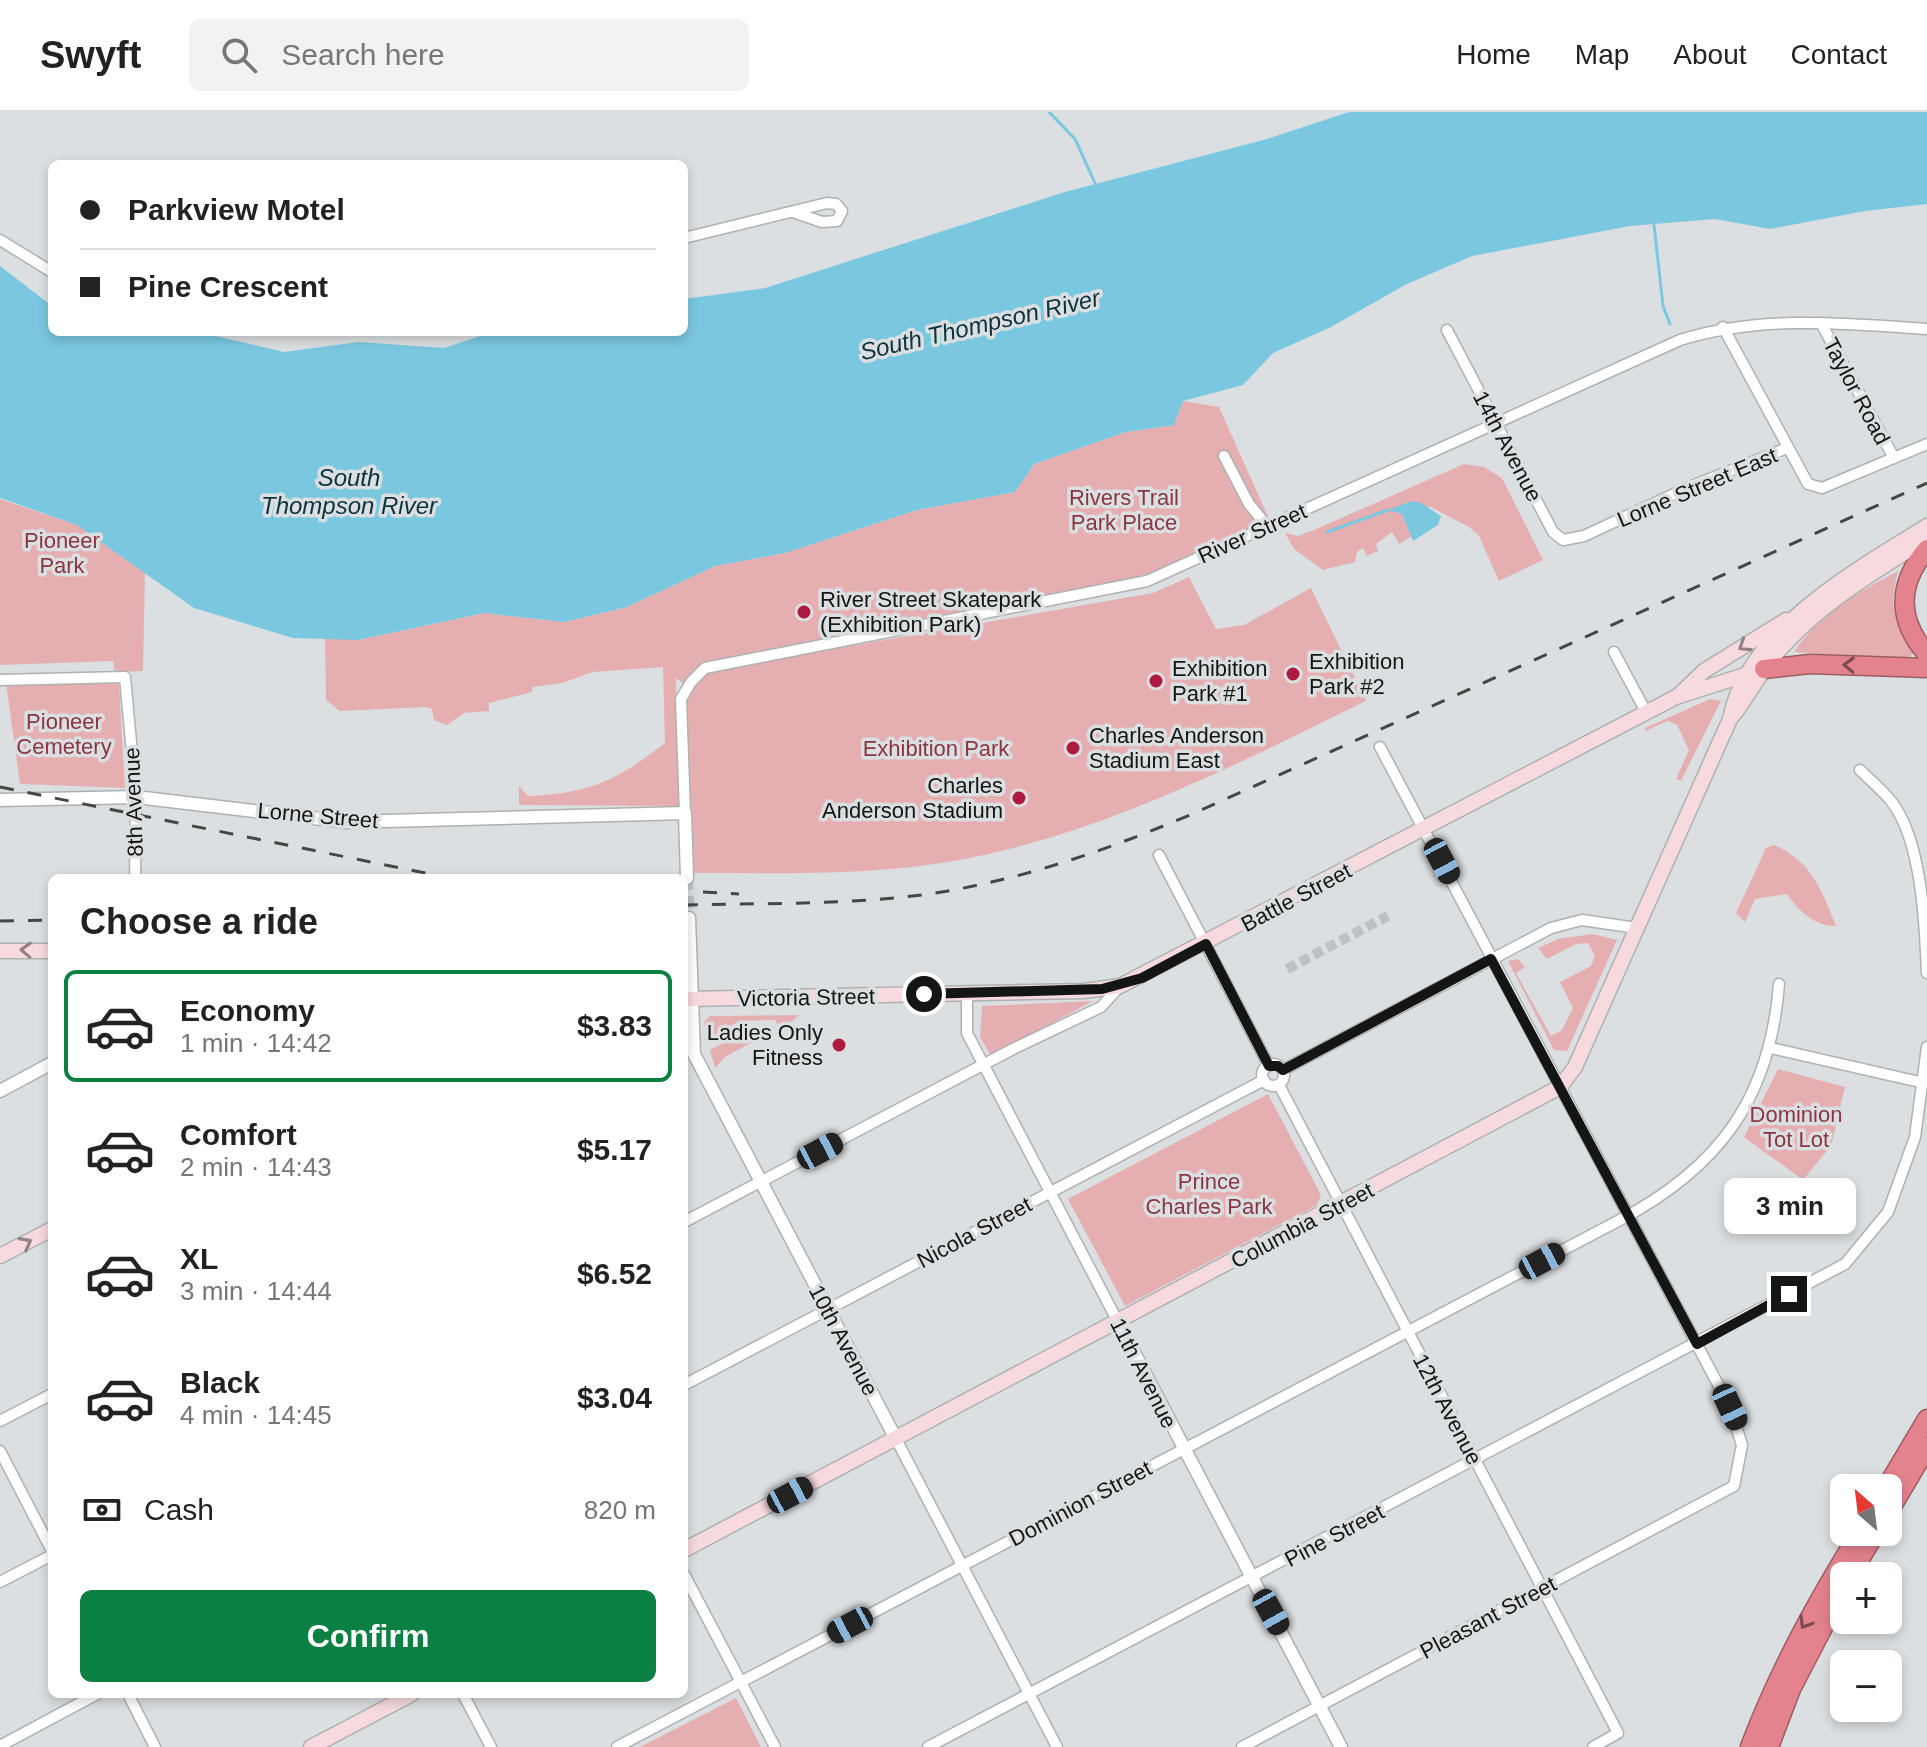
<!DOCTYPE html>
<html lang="en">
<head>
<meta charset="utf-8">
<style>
  body { margin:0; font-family:Arial,sans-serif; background:#f2f2f2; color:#222; height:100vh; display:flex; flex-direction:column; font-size:30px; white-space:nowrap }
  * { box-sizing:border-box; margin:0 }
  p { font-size:26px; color:#767676 }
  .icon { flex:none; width:44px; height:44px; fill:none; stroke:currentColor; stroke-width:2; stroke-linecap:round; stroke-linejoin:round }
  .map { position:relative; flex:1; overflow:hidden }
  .side { position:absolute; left:48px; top:762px; width:640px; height:824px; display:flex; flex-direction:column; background:#fff; border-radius:12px; box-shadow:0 4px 12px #0003 }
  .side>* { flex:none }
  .banner { position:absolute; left:48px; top:48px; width:640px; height:176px; border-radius:12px; box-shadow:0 4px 12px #0003; display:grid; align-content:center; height:176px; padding:0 32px; background:#fff }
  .needle { width:52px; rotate:332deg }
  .fabs { position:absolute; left:1830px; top:1362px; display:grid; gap:16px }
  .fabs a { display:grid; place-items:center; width:72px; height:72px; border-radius:12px; background:#fff; box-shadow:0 4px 12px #0003; font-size:40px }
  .end { position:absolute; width:36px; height:36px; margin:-18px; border:10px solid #141616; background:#fff; box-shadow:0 0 0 4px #fff }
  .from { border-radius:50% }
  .bubble { position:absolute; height:56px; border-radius:12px; background:#fff; box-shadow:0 4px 12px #0003; font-size:26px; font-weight:700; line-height:56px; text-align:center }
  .car { position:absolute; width:24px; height:48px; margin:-24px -12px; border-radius:10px; box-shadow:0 0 6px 2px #0007; background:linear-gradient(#222 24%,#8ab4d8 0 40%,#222 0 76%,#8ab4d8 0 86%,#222 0) }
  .banner b { display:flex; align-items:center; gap:28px; height:76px; font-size:30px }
  .banner b+b { border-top:2px solid #e0e0e0 }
  .banner i { width:20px; height:20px; background:#222 }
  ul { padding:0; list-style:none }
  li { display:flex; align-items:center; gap:24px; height:112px; margin:0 16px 12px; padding:0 16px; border:4px solid transparent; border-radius:12px }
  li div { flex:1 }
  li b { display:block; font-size:30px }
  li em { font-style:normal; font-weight:700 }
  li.active { border-color:#0b8043 }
  li>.icon { width:72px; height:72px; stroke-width:1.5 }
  h2 { padding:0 32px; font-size:36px; line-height:96px }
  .pay { display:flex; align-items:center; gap:20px; height:88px; padding:0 32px; font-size:30px }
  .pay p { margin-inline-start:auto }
  .button { display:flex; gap:16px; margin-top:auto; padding:16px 32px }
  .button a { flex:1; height:92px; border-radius:12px; background:#0b8043; color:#fff; font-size:32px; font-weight:700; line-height:92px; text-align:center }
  header { display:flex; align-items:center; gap:48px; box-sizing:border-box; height:112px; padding:0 40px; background:#fff; border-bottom:2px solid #e0e0e0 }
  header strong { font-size:38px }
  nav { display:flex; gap:44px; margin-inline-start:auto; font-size:28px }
  .search { width:560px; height:72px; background:#f2f2f2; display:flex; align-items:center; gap:20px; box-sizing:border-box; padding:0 28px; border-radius:12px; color:#767676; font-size:30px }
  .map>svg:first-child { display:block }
  .green { fill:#e5afb2 }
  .water { fill:#79c8e0 }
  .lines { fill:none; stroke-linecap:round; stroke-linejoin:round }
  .stream { stroke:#79c8e0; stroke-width:3 }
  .minor-tunnel { stroke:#bec1c3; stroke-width:10; stroke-dasharray:10 5; stroke-linecap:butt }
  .tertiary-tunnel { stroke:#bec1c3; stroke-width:12; stroke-dasharray:12 6; stroke-linecap:butt }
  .minor-casing { stroke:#adb1b2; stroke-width:13 }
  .tertiary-casing { stroke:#adb1b2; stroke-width:15 }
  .secondary-casing { stroke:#adb1b2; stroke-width:17 }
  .motorway-casing { stroke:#9b5d63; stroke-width:21 }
  .minor { stroke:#fff; stroke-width:10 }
  .tertiary { stroke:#fff; stroke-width:12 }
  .secondary { stroke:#f7dadd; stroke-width:14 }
  .motorway { stroke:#e4838d; stroke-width:18 }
  .rail { stroke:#444747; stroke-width:3; stroke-dasharray:14 14; stroke-linecap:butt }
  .oneway { stroke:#918283 }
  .oneway2 { stroke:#7c4c52 }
  .route { stroke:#141616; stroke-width:10 }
  .poi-dot { fill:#ae1a40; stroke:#dcdfe1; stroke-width:3 }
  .labels { text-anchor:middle; stroke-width:7; stroke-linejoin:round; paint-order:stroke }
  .street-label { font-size:22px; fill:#141616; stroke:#dcdfe1 }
  .park-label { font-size:22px; fill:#893642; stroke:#dcdfe1 }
  .poi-label { font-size:22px; fill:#141616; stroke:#dcdfe1; text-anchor:start }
  .water-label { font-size:24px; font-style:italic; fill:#0d343e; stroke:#dcdfe1 }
</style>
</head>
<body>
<header>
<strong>Swyft</strong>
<div class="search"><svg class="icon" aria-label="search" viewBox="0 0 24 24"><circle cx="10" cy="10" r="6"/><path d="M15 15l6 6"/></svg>Search here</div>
<nav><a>Home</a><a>Map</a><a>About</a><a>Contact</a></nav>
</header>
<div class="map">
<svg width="1927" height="1635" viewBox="0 0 1927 1635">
  <rect width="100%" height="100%" fill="#dcdfe1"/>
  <!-- green -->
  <g class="green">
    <path d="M1183 289 1219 295 1270 409 1147 467 704 553 685 573 676 566 679 694 519 693V674L528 684C591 681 616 669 665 631L663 555 593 560 562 571 532 575V580L489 591V599L464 601 447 613 434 608 432 597 427 595 340 599 326 588 325 525 358 528 484 501 564 510 627 495 715 454 785 441 917 398 1014 380 1034 352 1126 320 1174 313Z"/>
    <polygon points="1464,352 1484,355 1502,366 1543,448 1499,469 1479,424 1469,415 1431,395 1389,397 1402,402 1412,424 1399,432 1392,420 1376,432 1378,439 1367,444 1363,436 1357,440 1355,450 1323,458 1294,437 1285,421 1298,424 1314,418"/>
    <polygon points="0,387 77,413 145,461 143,559 115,560 113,549 0,553"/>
    <path d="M1898 459C1888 499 1895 506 1913 541L1908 548 1794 540C1818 503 1860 479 1898 459Z"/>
    <path d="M1189 465 1216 517 1244 513 1311 476 1366 589C1233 654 1100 723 954 749 868 764 780 761 693 761L685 587 708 559 1153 481Z"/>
    <polygon points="6,571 119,572 125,676 20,672"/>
    <polygon points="1710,587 1721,589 1681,669 1676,667 1689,638 1677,613 1668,609 1645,619 1645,616"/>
    <path d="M1774 733C1811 749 1822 778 1836 814 1816 815 1797 798 1787 782L1755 787 1745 810 1736 801 1766 736Z"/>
    <polygon points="1592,822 1617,828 1567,939 1554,938 1508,849 1518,847 1525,855 1516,861 1551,924 1562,918 1573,896 1560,870 1591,854 1595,844 1588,831 1576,832 1547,847 1538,836 1558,827"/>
    <polygon points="1093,889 991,944 980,925 982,894"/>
    <polygon points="799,903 781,920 775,908 739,909 712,924 706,921 704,910 710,904"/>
    <polygon points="764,920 765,923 725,945 715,956 710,938 743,921"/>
    <polygon points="1778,957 1845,975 1831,1034 1803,1068 1744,1025"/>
    <polygon points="1268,982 1321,1083 1317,1093 1125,1194 1068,1087"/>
    <polygon points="736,1586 761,1635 640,1635"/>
  </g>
  <!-- water -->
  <g class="water">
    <polygon points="1349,0 1927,0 1927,92 1865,99 1770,117 1715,107 1630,114 1472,144 1407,172 1329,216 1273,241 1243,273 1183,289 1174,313 1126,320 1034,352 1015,380 917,398 785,441 715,454 627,495 564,510 484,501 358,528 293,526 194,496 77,413 0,386 0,154 52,194 52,220 199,220 284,240 359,230 444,236 493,220 684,220 684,187 765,176 1065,80 1267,27"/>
    <polygon points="1412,389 1421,391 1441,404 1438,413 1413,429 1402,402 1388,398"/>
  </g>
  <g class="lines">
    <!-- stream -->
    <g class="stream">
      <polyline points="1049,0 1075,27 1095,71"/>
      <polyline points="1654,113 1663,194 1670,212"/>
      <polyline points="1327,420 1388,398"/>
    </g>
    <!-- minor-tunnel -->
    <polyline class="minor-tunnel" points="1287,857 1388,804"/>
    <!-- tertiary-tunnel -->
    <polyline class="tertiary-tunnel" points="687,766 689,806"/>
    <!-- minor casing -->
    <g class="minor-casing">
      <g id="minor">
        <polyline points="684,126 827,91 836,92 842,99 837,109 822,110 793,100"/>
        <polyline points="0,128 52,160"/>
        <polyline points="1821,211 1894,346"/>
        <polyline points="1723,215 1808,372 1822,376 1927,332"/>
        <polyline points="1447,218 1553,420 1563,428 1584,424 1687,376 1787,336"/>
        <polyline points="1224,344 1249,392 1267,414"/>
        <polyline points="1614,540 1646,600"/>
        <polyline points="0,568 125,565 136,685 135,766"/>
        <path d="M1860 658C1870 668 1882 678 1891 689 1922 728 1925 813 1927 861"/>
        <path d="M685 701 681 587 691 570 705 556 1147 469 1680 228C1760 203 1843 211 1927 217"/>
        <polyline points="1159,743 1269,954"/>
        <polyline points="967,882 967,921 1118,1210"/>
        <polyline points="1771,936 1924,971"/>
        <circle cx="1273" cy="963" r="11"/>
        <polyline points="1283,958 1551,816 1582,808 1637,816"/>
        <polyline points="1279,973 1618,1621 1593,1635"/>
        <polyline points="684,1110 1013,937 1101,895 1120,874"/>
        <polyline points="684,1273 1264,968"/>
        <polyline points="0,1309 52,1282"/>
        <polyline points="896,1327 1057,1635"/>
        <polyline points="0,1339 52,1439"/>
        <polyline points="684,1462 775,1635"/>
        <polyline points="0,1470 52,1443"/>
        <polyline points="128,1582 155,1635"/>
        <polyline points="463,1582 491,1635"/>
        <polyline points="0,1634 97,1582"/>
        <path d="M617 1635 1618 1109C1719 1056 1770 987 1779 872"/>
        <polyline points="928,1635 1845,1152 1888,1100 1915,1025 1927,935"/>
        <polyline points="1242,1635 1734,1374 1742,1333 1730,1295 1380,635"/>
      </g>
    </g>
    <!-- tertiary casing -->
    <g class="tertiary-casing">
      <g id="tertiary">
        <polyline points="0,688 136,685 347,710 685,701 687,766"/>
        <polyline points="689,806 694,942 896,1327"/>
        <polyline points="0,979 52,951"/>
        <polyline points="1118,1210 1341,1635"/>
      </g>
    </g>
    <!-- secondary casing -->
    <g class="secondary-casing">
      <g id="secondary">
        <polyline points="1679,583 1704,559 1786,508"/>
        <path d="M1730 607C1748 586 1758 562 1776 542 1817 494 1873 460 1927 427"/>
        <polyline points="0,839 52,839"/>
        <polyline points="684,887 1084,879 1120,874 1676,585 1748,562"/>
        <polyline points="0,1144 52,1117"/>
        <path d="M684 1438 1560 975 1575 955 1730 607C1747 518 1856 458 1927 414"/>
        <polyline points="311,1635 412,1582"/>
      </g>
    </g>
    <!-- motorway casing -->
    <g class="motorway-casing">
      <g id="motorway">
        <path d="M1927 437C1897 472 1897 508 1927 542"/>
        <polyline points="1764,557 1810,552 1927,556"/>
        <polyline points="1886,1376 1927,1307"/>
        <polyline points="1888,1401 1927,1335"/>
        <polyline points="1850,1464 1876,1420"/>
        <path d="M1750 1635C1779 1558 1817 1490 1860 1420"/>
        <polyline points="1769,1635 1791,1577 1844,1475"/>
      </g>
    </g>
    <!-- minor -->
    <use href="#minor" class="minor"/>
    <!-- tertiary -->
    <use href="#tertiary" class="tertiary"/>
    <!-- secondary -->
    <use href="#secondary" class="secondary"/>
    <!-- motorway -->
    <use href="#motorway" class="motorway"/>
    <!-- rail -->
    <g class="rail">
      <polyline points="0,675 450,766"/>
      <polyline points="703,780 739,782"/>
      <path d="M684 793C765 791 848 793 929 782 1023 768 1110 737 1197 700L1927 371"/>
      <polyline points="0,809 52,808"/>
    </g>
  </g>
  <!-- one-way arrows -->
  <defs><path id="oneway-chevron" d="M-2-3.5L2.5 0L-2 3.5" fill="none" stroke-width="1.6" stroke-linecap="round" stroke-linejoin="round" transform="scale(2)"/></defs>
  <g class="oneway">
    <use href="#oneway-chevron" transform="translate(1744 534) rotate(147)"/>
    <use href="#oneway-chevron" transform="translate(26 838) rotate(-178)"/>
    <use href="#oneway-chevron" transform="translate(26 1131) rotate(-28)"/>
  </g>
  <g class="oneway2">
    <use href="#oneway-chevron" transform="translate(1849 553) rotate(-178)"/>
    <use href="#oneway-chevron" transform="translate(1805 1511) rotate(121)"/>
  </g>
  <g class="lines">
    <!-- route -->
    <polyline class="route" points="924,882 1102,877 1142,866 1206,832 1269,954 1278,954 1283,958 1491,847 1697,1232 1789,1182"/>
  </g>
  <!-- markers -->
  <g class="poi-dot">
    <circle cx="804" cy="500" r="8"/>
    <circle cx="1293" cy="562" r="8"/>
    <circle cx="1156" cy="569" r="8"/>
    <circle cx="1073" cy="636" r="8"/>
    <circle cx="1019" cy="686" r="8"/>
    <circle cx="839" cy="933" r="8"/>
  </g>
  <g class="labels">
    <!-- street labels -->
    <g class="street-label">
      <text transform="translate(1857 279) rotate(62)" y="8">Taylor Road</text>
      <text transform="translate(1508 334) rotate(62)" y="8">14th Avenue</text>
      <text transform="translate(1697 375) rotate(-23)" y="8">Lorne Street East</text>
      <text transform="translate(1252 421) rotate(-24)" y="8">River Street</text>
      <text transform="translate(133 690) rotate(-92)" y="8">8th Avenue</text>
      <text transform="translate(318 703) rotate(5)" y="8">Lorne Street</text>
      <text transform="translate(1296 785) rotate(-28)" y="8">Battle Street</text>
      <text transform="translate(806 885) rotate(-1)" y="8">Victoria Street</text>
      <text transform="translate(1302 1113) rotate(-28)" y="8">Columbia Street</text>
      <text transform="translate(974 1120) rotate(-28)" y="8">Nicola Street</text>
      <text transform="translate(844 1228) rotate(62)" y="8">10th Avenue</text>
      <text transform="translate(1144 1261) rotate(63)" y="8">11th Avenue</text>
      <text transform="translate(1448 1297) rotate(62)" y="8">12th Avenue</text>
      <text transform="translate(1080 1391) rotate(-28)" y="8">Dominion Street</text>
      <text transform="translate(1334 1423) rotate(-28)" y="8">Pine Street</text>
      <text transform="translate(1488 1505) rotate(-28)" y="8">Pleasant Street</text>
    </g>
    <!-- park labels -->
    <g class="park-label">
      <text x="1124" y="393">Rivers Trail<tspan x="1124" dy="25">Park Place</tspan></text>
      <text x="62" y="436">Pioneer<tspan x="62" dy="25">Park</tspan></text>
      <text x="64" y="617">Pioneer<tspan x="64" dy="25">Cemetery</tspan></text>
      <text x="936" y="644">Exhibition Park</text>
      <text x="1796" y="1010">Dominion<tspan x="1796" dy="25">Tot Lot</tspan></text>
      <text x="1209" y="1077">Prince<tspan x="1209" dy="25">Charles Park</tspan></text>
    </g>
    <!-- poi labels -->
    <g class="poi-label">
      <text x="820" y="495">River Street Skatepark<tspan x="820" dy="25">(Exhibition Park)</tspan></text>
      <text x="1309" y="557">Exhibition<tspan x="1309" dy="25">Park #2</tspan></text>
      <text x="1172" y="564">Exhibition<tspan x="1172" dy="25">Park #1</tspan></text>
      <text x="1089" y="631">Charles Anderson<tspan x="1089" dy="25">Stadium East</tspan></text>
      <text x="1003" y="681" text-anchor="end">Charles<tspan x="1003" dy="25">Anderson Stadium</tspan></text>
      <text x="823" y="928" text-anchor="end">Ladies Only<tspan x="823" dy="25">Fitness</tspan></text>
    </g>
    <!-- water labels -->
    <g class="water-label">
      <text transform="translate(980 213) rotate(-13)" y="8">South Thompson River</text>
      <text x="349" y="374">South<tspan x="349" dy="28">Thompson River</tspan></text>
    </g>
  </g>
</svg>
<div class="fabs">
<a><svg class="needle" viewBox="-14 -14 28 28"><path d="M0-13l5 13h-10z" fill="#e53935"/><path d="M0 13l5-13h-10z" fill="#767676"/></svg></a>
<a>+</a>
<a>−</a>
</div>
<i class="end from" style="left:924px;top:882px"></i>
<i class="end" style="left:1789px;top:1182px"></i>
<div class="bubble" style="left:1724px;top:1066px;width:132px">3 min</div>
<i class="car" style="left:1442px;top:749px;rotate:152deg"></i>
<i class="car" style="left:820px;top:1039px;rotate:62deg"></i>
<i class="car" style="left:1542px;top:1149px;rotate:62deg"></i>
<i class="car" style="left:1730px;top:1295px;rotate:155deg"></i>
<i class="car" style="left:790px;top:1383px;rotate:62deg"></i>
<i class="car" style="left:1271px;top:1500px;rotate:151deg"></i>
<i class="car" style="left:850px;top:1513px;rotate:242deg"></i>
<div class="banner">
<b><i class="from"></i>Parkview Motel</b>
<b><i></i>Pine Crescent</b>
</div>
<section class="side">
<h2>Choose a ride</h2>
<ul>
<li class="active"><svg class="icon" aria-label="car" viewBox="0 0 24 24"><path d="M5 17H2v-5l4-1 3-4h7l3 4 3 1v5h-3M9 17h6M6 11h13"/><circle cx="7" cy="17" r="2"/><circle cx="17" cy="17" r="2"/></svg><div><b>Economy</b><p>1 min · 14:42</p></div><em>$3.83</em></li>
<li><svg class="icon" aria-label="car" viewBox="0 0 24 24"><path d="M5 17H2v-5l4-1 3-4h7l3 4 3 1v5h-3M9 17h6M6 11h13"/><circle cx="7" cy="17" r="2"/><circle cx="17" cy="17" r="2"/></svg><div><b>Comfort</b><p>2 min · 14:43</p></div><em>$5.17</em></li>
<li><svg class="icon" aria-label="car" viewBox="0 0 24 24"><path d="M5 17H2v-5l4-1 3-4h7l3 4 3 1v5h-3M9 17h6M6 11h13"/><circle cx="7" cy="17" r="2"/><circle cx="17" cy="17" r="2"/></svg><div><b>XL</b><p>3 min · 14:44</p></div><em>$6.52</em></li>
<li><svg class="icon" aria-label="car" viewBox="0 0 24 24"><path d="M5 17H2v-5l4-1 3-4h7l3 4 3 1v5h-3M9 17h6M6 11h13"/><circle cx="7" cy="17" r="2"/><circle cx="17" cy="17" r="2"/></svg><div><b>Black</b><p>4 min · 14:45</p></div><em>$3.04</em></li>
</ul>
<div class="pay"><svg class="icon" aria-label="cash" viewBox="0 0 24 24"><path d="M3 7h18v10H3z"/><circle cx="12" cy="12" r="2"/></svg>Cash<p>820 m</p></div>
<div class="button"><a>Confirm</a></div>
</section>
</div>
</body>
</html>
